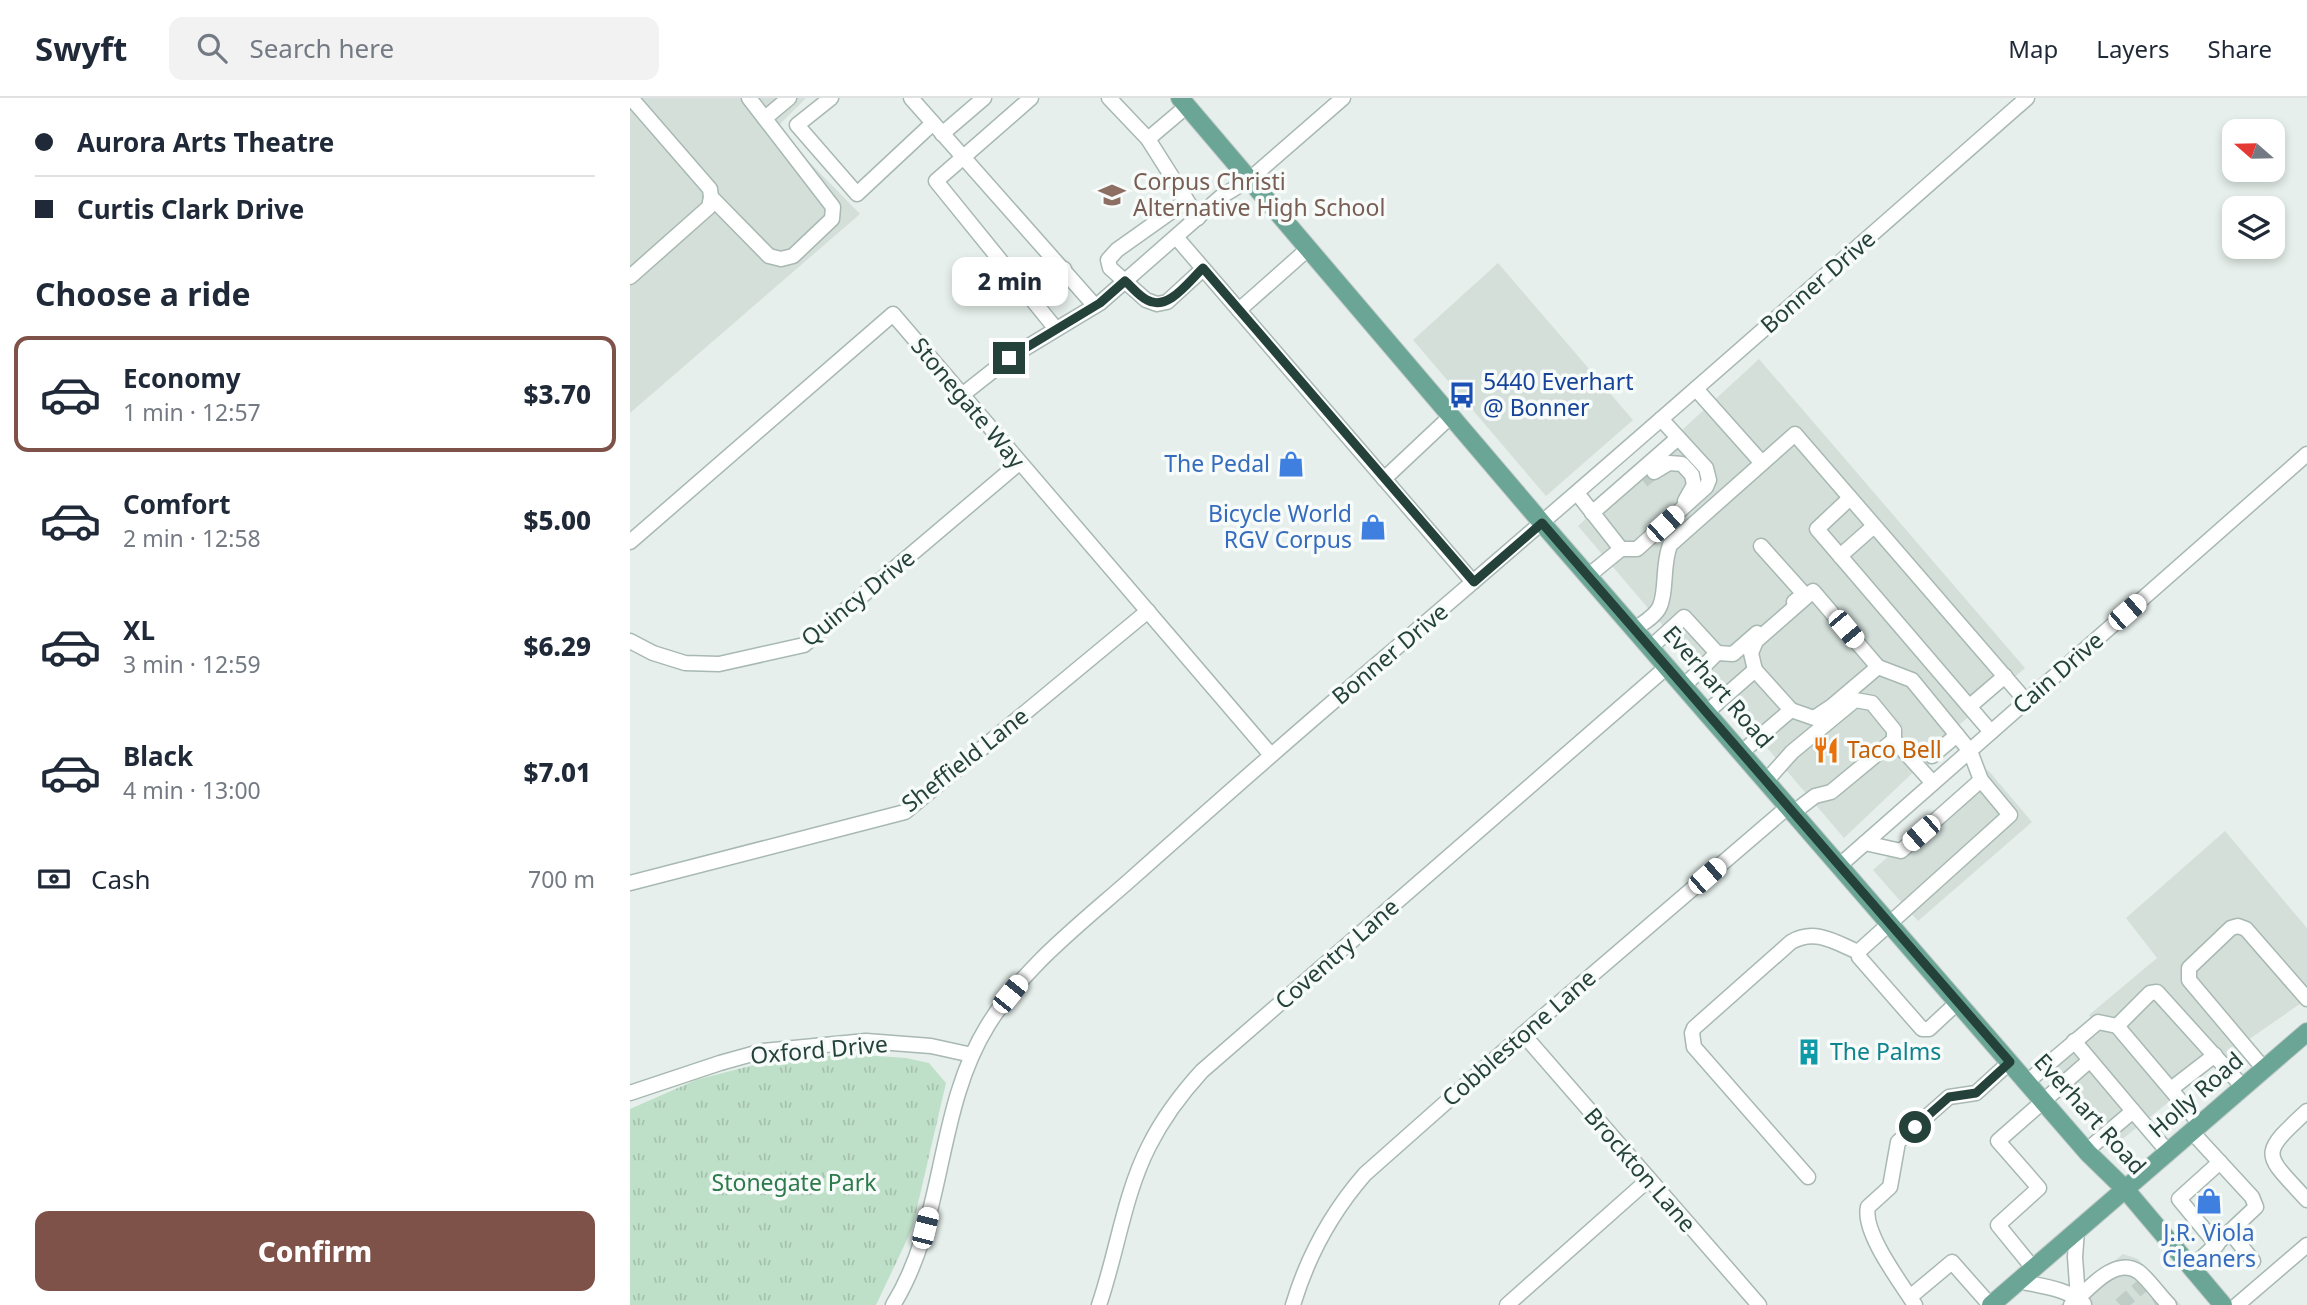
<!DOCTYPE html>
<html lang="en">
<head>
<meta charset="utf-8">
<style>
  body { margin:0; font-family:"Noto Sans",sans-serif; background:#f2f2f3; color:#1f2937; height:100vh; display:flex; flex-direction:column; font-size:26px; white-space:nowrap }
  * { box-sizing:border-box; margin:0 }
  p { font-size:23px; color:#747a83 }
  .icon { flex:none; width:38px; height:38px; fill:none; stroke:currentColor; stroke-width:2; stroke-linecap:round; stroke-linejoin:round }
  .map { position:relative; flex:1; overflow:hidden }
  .details { display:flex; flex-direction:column; background:#fff; width:630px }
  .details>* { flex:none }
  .guide { display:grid; align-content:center; height:154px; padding:0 35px; background:#fff }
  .needle { width:46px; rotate:290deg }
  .fabs { position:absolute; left:1592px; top:21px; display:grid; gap:14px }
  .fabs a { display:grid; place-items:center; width:63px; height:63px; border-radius:14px; background:#fff; box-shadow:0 4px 10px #0003; font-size:35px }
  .end { position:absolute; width:32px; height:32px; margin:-16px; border:9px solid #24423a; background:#fff; box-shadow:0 0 0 4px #fff }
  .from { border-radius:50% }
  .bubble { position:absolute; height:49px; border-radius:14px; background:#fff; box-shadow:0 4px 10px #0003; font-size:23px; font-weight:800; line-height:49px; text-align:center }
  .car { position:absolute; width:21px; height:42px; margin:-21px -10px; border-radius:9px; box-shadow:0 0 5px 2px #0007; background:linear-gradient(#fff 24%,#345 0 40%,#fff 0 76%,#345 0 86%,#fff 0) }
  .guide b { display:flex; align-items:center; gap:24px; height:66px; font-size:26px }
  .guide b+b { border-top:2px solid #e0e1e3 }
  .guide i { width:18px; height:18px; background:#1f2937 }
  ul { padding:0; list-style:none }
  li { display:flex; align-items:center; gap:21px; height:116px; margin:0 14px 10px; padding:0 21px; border:4px solid transparent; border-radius:14px }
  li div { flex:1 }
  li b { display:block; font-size:26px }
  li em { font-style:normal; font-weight:800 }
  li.active { border-color:#7f5249 }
  li>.icon { width:63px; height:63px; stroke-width:1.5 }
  h2 { padding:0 35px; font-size:32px; line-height:84px }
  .pay { display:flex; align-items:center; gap:18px; height:77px; padding:0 35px; font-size:26px }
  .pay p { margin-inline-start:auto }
  .button { display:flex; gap:14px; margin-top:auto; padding:14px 35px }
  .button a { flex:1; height:80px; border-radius:14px; background:#7f5249; color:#fff; font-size:28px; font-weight:800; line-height:80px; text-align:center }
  header { display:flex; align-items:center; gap:42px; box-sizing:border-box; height:98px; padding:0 35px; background:#fff; border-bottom:2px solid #e0e1e3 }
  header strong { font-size:33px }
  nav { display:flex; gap:38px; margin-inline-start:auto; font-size:24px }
  .search { width:490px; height:63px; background:#f2f2f3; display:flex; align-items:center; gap:18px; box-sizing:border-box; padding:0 24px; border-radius:14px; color:#747a83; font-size:26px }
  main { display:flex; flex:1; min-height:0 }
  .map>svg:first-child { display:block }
  .built { fill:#d4dfda }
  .park { fill:url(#park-tufts) }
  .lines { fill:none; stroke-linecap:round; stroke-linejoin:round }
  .minor-tunnel { stroke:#bfccc8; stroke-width:14; stroke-dasharray:14 7; stroke-linecap:butt }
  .minor-casing { stroke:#a8b8b2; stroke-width:17 }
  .major-casing { stroke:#c2cac8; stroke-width:20 }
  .minor { stroke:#fff; stroke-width:14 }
  .major { stroke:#6aa596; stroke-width:18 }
  .route { stroke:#24423a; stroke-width:9 }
  .labels { text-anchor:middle; stroke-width:7; stroke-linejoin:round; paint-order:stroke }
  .education-label { font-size:23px; fill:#785e54; stroke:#f7fbf9; text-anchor:start }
  .street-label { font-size:23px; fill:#24423a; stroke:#f7fbf9 }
  .transit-label { font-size:23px; fill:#164399; stroke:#f7fbf9; text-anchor:start }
  .shop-label { font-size:23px; fill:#366cbe; stroke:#f7fbf9; text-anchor:end }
  .food-label { font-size:23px; fill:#c56008; stroke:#f7fbf9; text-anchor:start }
  .culture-label { font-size:23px; fill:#0d838f; stroke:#f7fbf9; text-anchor:start }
  .park-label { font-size:23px; fill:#2d7a4b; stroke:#f7fbf9 }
</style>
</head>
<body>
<header>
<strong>Swyft</strong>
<div class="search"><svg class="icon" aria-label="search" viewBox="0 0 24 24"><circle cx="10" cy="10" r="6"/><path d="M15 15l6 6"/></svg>Search here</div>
<nav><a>Map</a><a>Layers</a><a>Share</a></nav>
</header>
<main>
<section class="details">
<div class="guide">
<b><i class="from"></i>Aurora Arts Theatre</b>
<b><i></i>Curtis Clark Drive</b>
</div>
<h2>Choose a ride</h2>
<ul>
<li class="active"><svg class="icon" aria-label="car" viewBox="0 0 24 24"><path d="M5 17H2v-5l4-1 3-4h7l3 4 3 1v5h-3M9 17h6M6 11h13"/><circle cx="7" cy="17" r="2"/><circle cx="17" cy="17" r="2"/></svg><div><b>Economy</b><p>1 min · 12:57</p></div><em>$3.70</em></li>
<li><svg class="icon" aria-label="car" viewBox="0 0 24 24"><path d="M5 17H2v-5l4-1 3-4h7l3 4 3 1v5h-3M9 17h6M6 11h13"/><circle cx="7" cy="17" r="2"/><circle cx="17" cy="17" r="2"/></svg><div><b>Comfort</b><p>2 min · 12:58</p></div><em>$5.00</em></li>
<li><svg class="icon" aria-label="car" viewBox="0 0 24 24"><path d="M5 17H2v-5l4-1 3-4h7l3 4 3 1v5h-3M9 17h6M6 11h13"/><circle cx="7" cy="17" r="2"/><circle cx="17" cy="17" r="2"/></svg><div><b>XL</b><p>3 min · 12:59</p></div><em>$6.29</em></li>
<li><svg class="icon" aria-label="car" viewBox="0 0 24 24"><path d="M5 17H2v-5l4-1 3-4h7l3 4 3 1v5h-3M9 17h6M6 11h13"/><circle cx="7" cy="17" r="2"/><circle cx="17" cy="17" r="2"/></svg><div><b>Black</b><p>4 min · 13:00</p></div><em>$7.01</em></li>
</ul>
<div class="pay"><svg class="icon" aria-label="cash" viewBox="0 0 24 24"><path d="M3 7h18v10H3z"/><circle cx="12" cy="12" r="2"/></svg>Cash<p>700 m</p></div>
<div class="button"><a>Confirm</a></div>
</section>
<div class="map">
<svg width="1677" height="1207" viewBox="0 0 1677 1207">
  <defs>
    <pattern id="park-tufts" width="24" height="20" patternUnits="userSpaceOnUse" patternTransform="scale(1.75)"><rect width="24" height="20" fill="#bfe0c8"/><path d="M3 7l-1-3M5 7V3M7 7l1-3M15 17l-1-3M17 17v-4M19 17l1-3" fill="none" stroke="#a4c1ad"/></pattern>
  </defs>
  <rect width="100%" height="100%" fill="#e6efeb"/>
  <!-- built -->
  <g class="built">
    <polygon points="0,0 176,0 146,30 230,116 0,315"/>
    <polygon points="868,165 1003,322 916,398 783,242"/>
    <polygon points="1129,261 1395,570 1328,628 1334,639 1298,668 1294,664 1214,740 948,428"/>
    <polygon points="1358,672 1402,724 1288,823 1243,772"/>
    <polygon points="1595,733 1677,830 1677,901 1605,951 1485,1047 1422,973 1471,933 1459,917 1527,860 1496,820"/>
    <polygon points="1493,1156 1508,1161 1551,1207 1430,1207"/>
  </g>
  <!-- park -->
  <polygon class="park" points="217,956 276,960 299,965 316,985 282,1131 246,1207 0,1207 0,1011 66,982 135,964"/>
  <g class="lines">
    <!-- minor-tunnel -->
    <g class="minor-tunnel">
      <polyline points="1013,383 1024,374"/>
      <polyline points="1490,1207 1512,1188"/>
      <polyline points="1525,1207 1527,1206"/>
    </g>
    <!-- minor casing -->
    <g class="minor-casing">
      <g id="minor">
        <polyline points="201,0 167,27 227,96 303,25"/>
        <polyline points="281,0 465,208"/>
        <polyline points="401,0 306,83 426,231"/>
        <polyline points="479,0 518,41 568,120"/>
        <polyline points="135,20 159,0"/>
        <polyline points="312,36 354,0"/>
        <polyline points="518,41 557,8"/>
        <polyline points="81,99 139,158 151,161 163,158 202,121 203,109 119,0"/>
        <polyline points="556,103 487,152 478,162 480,170 516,202 527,206 537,204 573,171"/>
        <polyline points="546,139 843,484"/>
        <polyline points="0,179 79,109 81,99 80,91 1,0"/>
        <polyline points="399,198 434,171"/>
        <polyline points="609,212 679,150"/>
        <polyline points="1066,291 1132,365"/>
        <polyline points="332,297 379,260 470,205 592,98 620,81 713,0"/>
        <polyline points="1024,374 1039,365 1052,366 1062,377 1064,387 1055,403"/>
        <polyline points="754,381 821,318"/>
        <polyline points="947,395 991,451"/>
        <polyline points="1220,400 1187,431 1361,634"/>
        <polyline points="962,415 1048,340"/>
        <polyline points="0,444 263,216 641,657"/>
        <polyline points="1131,448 1174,496 1164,504"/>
        <polyline points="1210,458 1244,428"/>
        <polyline points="958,478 991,451 1007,451 1076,389 1079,382 1076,370 1031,321"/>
        <path d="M1005 531C1013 525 1026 518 1030 508 1037 492 1032 468 1040 447L1165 336 1396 603"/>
        <polyline points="0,543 23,555 55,565 89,566 174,547 389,365"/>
        <polyline points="1021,549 1054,519 1087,555 1054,588"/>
        <polyline points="1087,555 1103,556 1127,535"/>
        <polyline points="1248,569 1282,582 1340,653 1351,682 1380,717 1228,854 1229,859 1292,931 1299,931 1328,904"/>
        <polyline points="1125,572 1121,555 1126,543 1183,493 1248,569 1202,608 1184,620 1161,612"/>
        <polyline points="1340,608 1375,578"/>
        <polyline points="1077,614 1125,572 1161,612 1112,654"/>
        <polyline points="1302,658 1327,637"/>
        <polyline points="1137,682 1162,654 1225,602 1242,605 1264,632 1264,642"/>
        <polyline points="1164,714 1185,698 1201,694 1264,642 1303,685"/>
        <polyline points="1235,745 1271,753 1351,682"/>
        <polyline points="1210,767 1677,356"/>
        <polyline points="0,785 275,714 518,513"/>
        <polyline points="1487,928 1520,895 1527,894 1613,989"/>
        <polyline points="893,936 1129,1207"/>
        <polyline points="1444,943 1503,1013 1456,1053"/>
        <polyline points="1634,971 1559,882 1559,870 1601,830 1608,828 1616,831 1677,901"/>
        <polyline points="1397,984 1468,924 1487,928 1570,1026"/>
        <polyline points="1541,991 1585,957"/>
        <polyline points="0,995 90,965 133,953 236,943 301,948 342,957"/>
        <polyline points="1503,1013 1538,1054"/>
        <path d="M1677 1013C1628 1058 1634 1055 1677 1102"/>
        <path d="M1178 1079 1064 949 1062 935 1064 930 1161 844C1185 830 1205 844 1228 854"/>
        <polyline points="1447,1132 1445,1159 1448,1200"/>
        <polyline points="1601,1135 1623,1163"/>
        <polyline points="1587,1147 1549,1101 1590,1064"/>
        <polyline points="1403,1170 1368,1127 1409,1090 1368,1043 1459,963"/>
        <polyline points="1561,1170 1626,1109 1622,1099 1562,1034"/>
        <path d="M1388 1183C1409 1188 1438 1190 1454 1206"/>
        <polyline points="1280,1199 1322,1164 1360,1207"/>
        <path d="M263 1207C316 1122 305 1012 358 927 394 869 449 827 500 782 572 718 644 654 718 591 946 397 1172 198 1397 0"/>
        <path d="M469 1207C487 1155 494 1097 519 1048 533 1020 551 996 572 973L1038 568"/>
        <path d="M663 1207C678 1157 701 1115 735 1076L893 936 1159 708"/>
        <polyline points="877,1207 1018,1082"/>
        <path d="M1285 1207C1271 1185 1232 1134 1238 1109L1260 1089 1268 1044 1319 999 1346 995 1380 964"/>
        <path d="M1441 1207C1458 1192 1485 1157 1509 1174 1520 1183 1529 1197 1539 1207"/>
        <polyline points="1607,1207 1677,1147"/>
      </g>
    </g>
    <!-- major casing -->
    <g class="major-casing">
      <g id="major">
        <polyline points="550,0 912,425 1458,1055 1495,1091 1593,1207"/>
        <polyline points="1361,1207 1677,934"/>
      </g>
    </g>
    <!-- minor -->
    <use href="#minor" class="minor"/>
    <!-- major -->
    <use href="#major" class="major"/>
  </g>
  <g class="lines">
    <!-- route -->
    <path class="route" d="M379 260 470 205 495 183C502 189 509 198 517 202 538 214 559 183 573 170L844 484 912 425 1380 964 1346 995 1319 999 1285 1029"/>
  </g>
  <!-- icons -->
  <defs>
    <g id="school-bare" transform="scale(2.1)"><path d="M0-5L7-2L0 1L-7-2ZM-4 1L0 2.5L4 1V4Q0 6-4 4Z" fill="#8d6e63" stroke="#f7fbf9" stroke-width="2.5" paint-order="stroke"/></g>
    <g id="bus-bare" transform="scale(2.1)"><path d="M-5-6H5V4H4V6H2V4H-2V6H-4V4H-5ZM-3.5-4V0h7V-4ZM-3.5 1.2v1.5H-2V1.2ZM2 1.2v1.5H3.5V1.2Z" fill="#1a4fb4" stroke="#f7fbf9" stroke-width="2.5" paint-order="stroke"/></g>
    <g id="shop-bare" transform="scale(2.1)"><path d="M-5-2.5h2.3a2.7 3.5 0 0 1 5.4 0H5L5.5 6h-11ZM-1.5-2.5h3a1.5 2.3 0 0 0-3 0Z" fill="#3f7fe0" stroke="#f7fbf9" stroke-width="2.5" paint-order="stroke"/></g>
    <g id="restaurant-bare" transform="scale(2.1)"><path d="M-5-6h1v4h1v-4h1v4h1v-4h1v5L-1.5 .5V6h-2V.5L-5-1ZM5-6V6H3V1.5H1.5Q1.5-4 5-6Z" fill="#e8710a" stroke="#f7fbf9" stroke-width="2.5" paint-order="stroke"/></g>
    <g id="building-bare" transform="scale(2.1)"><path d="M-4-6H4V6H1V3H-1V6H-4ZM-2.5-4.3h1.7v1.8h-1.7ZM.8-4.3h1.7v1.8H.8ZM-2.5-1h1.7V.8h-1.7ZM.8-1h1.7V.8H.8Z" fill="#0f9aa8" stroke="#f7fbf9" stroke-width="2.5" paint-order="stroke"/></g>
  </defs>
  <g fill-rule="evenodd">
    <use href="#school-bare" x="482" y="97"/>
    <use href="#bus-bare" x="832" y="297"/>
    <use href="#shop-bare" x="661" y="366"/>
    <use href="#shop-bare" x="743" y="429"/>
    <use href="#restaurant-bare" x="1196" y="652"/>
    <use href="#building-bare" x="1179" y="954"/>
    <use href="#shop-bare" x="1579" y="1103"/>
  </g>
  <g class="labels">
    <!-- education labels -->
    <g class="education-label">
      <text x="503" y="92">Corpus Christi<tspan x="503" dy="26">Alternative High School</tspan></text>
    </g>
    <!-- street labels -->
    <g class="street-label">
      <text transform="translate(1188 184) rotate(-41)" y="8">Bonner Drive</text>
      <text transform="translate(338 305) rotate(50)" y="8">Stonegate Way</text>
      <text transform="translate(228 500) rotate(-39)" y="8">Quincy Drive</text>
      <text transform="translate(760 556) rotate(-40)" y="8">Bonner Drive</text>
      <text transform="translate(1428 575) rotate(-41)" y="8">Cain Drive</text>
      <text transform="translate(1088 589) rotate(49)" y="8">Everhart Road</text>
      <text transform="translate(335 662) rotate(-38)" y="8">Sheffield Lane</text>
      <text transform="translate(707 856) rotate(-41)" y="8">Coventry Lane</text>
      <text transform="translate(889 940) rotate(-41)" y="8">Cobblestone Lane</text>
      <text transform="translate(189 952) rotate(-5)" y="8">Oxford Drive</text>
      <text transform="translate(1566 997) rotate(-41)" y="8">Holly Road</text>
      <text transform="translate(1460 1016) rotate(48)" y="8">Everhart Road</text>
      <text transform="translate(1010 1072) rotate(49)" y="8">Brockton Lane</text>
    </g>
    <!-- transit labels -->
    <g class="transit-label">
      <text x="853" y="292">5440 Everhart<tspan x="853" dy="26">@ Bonner</tspan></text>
    </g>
    <!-- shop labels -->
    <g class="shop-label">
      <text x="640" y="374">The Pedal</text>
      <text x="722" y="424">Bicycle World<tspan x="722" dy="26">RGV Corpus</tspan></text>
      <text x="1579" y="1143" text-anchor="middle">J.R. Viola<tspan x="1579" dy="26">Cleaners</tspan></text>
    </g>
    <!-- food labels -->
    <g class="food-label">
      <text x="1217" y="660">Taco Bell</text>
    </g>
    <!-- culture labels -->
    <g class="culture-label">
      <text x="1200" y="962">The Palms</text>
    </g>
    <!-- park labels -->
    <g class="park-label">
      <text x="164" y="1093">Stonegate Park</text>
    </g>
  </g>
</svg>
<div class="fabs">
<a><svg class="needle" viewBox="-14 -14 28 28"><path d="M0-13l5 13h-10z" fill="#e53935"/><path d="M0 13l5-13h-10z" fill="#747a83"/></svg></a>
<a><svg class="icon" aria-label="layers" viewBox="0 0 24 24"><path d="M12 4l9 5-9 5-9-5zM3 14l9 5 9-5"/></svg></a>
</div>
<i class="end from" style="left:1285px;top:1029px"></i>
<i class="end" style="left:379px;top:260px"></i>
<div class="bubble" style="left:322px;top:159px;width:116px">2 min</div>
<i class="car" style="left:1035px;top:426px;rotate:48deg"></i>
<i class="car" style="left:1497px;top:514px;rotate:49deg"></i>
<i class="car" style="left:1216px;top:531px;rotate:140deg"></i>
<i class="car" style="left:1291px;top:735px;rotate:229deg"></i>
<i class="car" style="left:1077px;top:778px;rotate:49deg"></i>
<i class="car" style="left:380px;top:896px;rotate:39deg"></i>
<i class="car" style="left:295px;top:1130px;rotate:14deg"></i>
</div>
</main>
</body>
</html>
